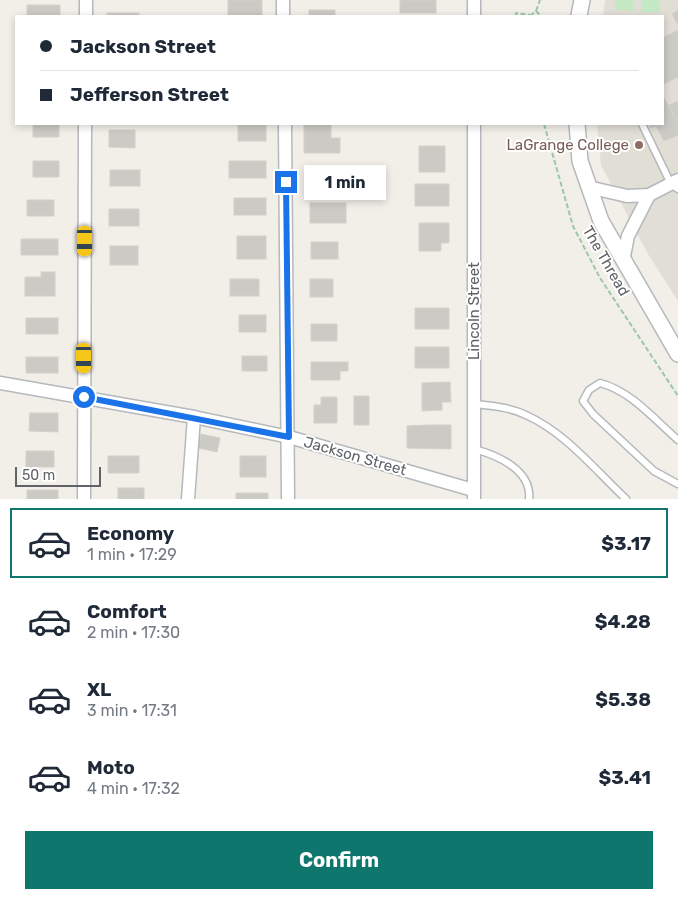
<!DOCTYPE html>
<html lang="en">
<head>
<meta charset="utf-8">
<style>
  body { margin:0; font-family:Rubik,sans-serif; background:#f6f6f7; color:#1f2937; height:100vh; display:flex; flex-direction:column; font-size:19px; white-space:nowrap }
  * { box-sizing:border-box; margin:0 }
  p { font-size:16px; color:#747a83 }
  .icon { flex:none; width:28px; height:28px; fill:none; stroke:currentColor; stroke-width:2; stroke-linecap:round; stroke-linejoin:round }
  .map { position:relative; height:499px; overflow:hidden }
  .sheet { display:flex; flex-direction:column; background:#fff; flex:1 }
  .sheet>* { flex:none }
  .hud { position:absolute; left:15px; top:15px; width:649px; height:110px; border-radius:0px; box-shadow:0 2px 8px #0003; display:grid; align-content:center; height:110px; padding:0 25px; background:#fff }
  .scale { position:absolute; left:15px; bottom:12px; width:86px; box-sizing:border-box; padding-left:5px; border:2px solid #5f6368; border-top:0; font-size:14px; line-height:18px; white-space:nowrap; color:#5f6368; -webkit-text-stroke:4px #fff; paint-order:stroke }
  .end { position:absolute; width:22px; height:22px; margin:-11px; border:6px solid #1a73e8; background:#fff; box-shadow:0 0 0 2px #fff }
  .from { border-radius:50% }
  .bubble { position:absolute; height:35px; border-radius:0px; background:#fff; box-shadow:0 2px 8px #0003; font-size:16px; font-weight:700; line-height:35px; text-align:center }
  .car { position:absolute; width:15px; height:30px; margin:-15px -8px; border-radius:6px; box-shadow:0 0 4px 1px #0007; background:linear-gradient(#f5c518 24%,#345 0 40%,#f5c518 0 76%,#345 0 86%,#f5c518 0) }
  .hud b { display:flex; align-items:center; gap:18px; height:48px; font-size:19px }
  .hud b+b { border-top:1px solid #e0e1e3 }
  .hud i { width:12px; height:12px; background:#1f2937 }
  ul { padding:9px 0 0; list-style:none }
  li { display:flex; align-items:center; gap:15px; height:70px; margin:0 10px 8px; padding:0 15px; border:2px solid transparent; border-radius:0px }
  li div { flex:1 }
  li b { display:block; font-size:19px }
  li em { font-style:normal; font-weight:700 }
  li.selected { border-color:#0f766e }
  li>.icon { width:45px; height:45px; stroke-width:1.5 }
  .action { display:flex; gap:10px; margin-top:auto; padding:10px 25px }
  .action a { flex:1; height:58px; border-radius:0px; background:#0f766e; color:#fff; font-size:20px; font-weight:700; line-height:58px; text-align:center }
  .map>svg:first-child { display:block }
  .education { fill:#e1ded6 }
  .green { fill:#c5e8c5 }
  .building { fill:#cccac5; stroke:#d6d1c6 }
  .lines { fill:none; stroke-linecap:round; stroke-linejoin:round }
  .service-casing { stroke:#b5b8bc; stroke-width:9 }
  .minor-casing { stroke:#b5b8bc; stroke-width:15 }
  .tertiary-casing { stroke:#b5b8bc; stroke-width:18 }
  .path { stroke:#9cc7a9; stroke-width:2; stroke-dasharray:5 2.5; stroke-linecap:butt }
  .service { stroke:#fff; stroke-width:6 }
  .minor { stroke:#fff; stroke-width:12 }
  .tertiary { stroke:#fff; stroke-width:15 }
  .route { stroke:#1a73e8; stroke-width:6 }
  .education-dot { fill:#8d6e63; stroke:#fff; stroke-width:2 }
  .labels { text-anchor:middle; stroke-width:4; stroke-linejoin:round; paint-order:stroke }
  .education-label { font-size:15px; fill:#785e54; stroke:#fff; text-anchor:end }
  .street-label { font-size:15px; fill:#5f6368; stroke:#fff }
</style>
</head>
<body>
<div class="map">
<svg width="678" height="499" viewBox="0 0 678 499">
  <rect width="100%" height="100%" fill="#f1efe8"/>
  <!-- education -->
  <polygon class="education" points="605,0 678,0 678,301 648,254 601,165 597,124 662,124 662,16 603,16"/>
  <!-- green -->
  <g class="green">
    <polygon points="615,0 634,0 634,11 615,10"/>
    <rect x="641" y="0" width="19" height="12"/>
  </g>
  <!-- building -->
  <g class="building">
    <rect x="228" y="0" width="34" height="16"/>
    <rect x="400" y="0" width="36" height="13"/>
    <rect x="27" y="5" width="33" height="11"/>
    <rect x="309" y="10" width="26" height="6"/>
    <polygon points="678,10 678,25 672,14"/>
    <rect x="107" y="13" width="32" height="3"/>
    <polygon points="678,30 678,77 662,85 662,38"/>
    <polygon points="662,94 678,123 678,135 664,141 656,126 651,128 649,124 662,124"/>
    <polygon points="678,101 678,123 669,105"/>
    <rect x="33" y="124" width="26" height="13"/>
    <rect x="238" y="124" width="28" height="17"/>
    <polygon points="304,124 331,124 331,138 340,138 340,153 304,153"/>
    <polygon points="109,130 135,130 135,148 109,147"/>
    <rect x="419" y="146" width="26" height="26"/>
    <rect x="33" y="161" width="26" height="16"/>
    <rect x="229" y="161" width="37" height="17"/>
    <rect x="310" y="167" width="32" height="20"/>
    <rect x="110" y="170" width="30" height="16"/>
    <rect x="415" y="184" width="34" height="22"/>
    <rect x="234" y="198" width="32" height="17"/>
    <rect x="27" y="200" width="27" height="16"/>
    <rect x="310" y="203" width="36" height="20"/>
    <rect x="109" y="209" width="30" height="17"/>
    <polygon points="419,223 449,223 449,243 441,243 441,251 419,251"/>
    <rect x="237" y="236" width="29" height="23"/>
    <rect x="21" y="239" width="37" height="16"/>
    <rect x="311" y="242" width="27" height="17"/>
    <rect x="110" y="246" width="28" height="19"/>
    <polygon points="41,272 55,272 55,296 25,296 25,277 41,277"/>
    <rect x="230" y="279" width="29" height="17"/>
    <rect x="310" y="279" width="23" height="18"/>
    <rect x="415" y="308" width="34" height="21"/>
    <rect x="239" y="315" width="27" height="17"/>
    <rect x="26" y="318" width="32" height="16"/>
    <rect x="311" y="324" width="26" height="17"/>
    <rect x="415" y="347" width="34" height="21"/>
    <rect x="242" y="356" width="25" height="15"/>
    <rect x="26" y="357" width="32" height="16"/>
    <polygon points="311,362 348,362 348,371 340,371 340,380 311,380"/>
    <polygon points="450,382 451,402 442,402 442,410 422,411 422,383"/>
    <rect x="354" y="396" width="15" height="29"/>
    <polygon points="321,397 337,397 337,423 314,423 314,405 321,405"/>
    <polygon points="30,413 58,413 58,432 29,431"/>
    <polygon points="427,425 451,425 451,449 407,448 407,426"/>
    <polygon points="201,434 220,438 217,452 198,448"/>
    <rect x="26" y="451" width="28" height="16"/>
    <rect x="108" y="456" width="31" height="17"/>
    <rect x="240" y="456" width="26" height="21"/>
    <rect x="118" y="488" width="26" height="11"/>
    <rect x="27" y="490" width="31" height="9"/>
    <rect x="236" y="493" width="32" height="6"/>
  </g>
  <g class="lines">
    <!-- service casing -->
    <g class="service-casing">
      <g id="service">
        <polyline points="642,124 671,184 678,189"/>
        <path d="M474 404C491 406 510 407 526 415 566 433 595 470 626 499"/>
        <path d="M678 440C654 419 631 391 600 383L589 390 583 401 593 414 654 471 678 484"/>
        <path d="M474 449C497 455 532 470 529 499"/>
      </g>
    </g>
    <!-- minor casing -->
    <g class="minor-casing">
      <g id="minor">
        <polyline points="283,0 283,16"/>
        <polyline points="86,16 86,0"/>
        <polyline points="474,16 474,0"/>
        <polyline points="285,124 288,499"/>
        <polyline points="588,187 627,196 649,195 678,180"/>
        <polyline points="623,261 628,236 649,195"/>
        <polyline points="0,383 194,417 289,437 473,490"/>
        <polyline points="84,499 85,124"/>
        <polyline points="188,499 194,417"/>
        <polyline points="474,499 474,124"/>
      </g>
    </g>
    <!-- tertiary casing -->
    <g class="tertiary-casing">
      <g id="tertiary">
        <polyline points="579,16 582,0"/>
        <polyline points="577,124 580,161 601,221 678,354"/>
      </g>
    </g>
    <!-- path -->
    <g class="path">
      <polyline points="536,11 540,0"/>
      <polyline points="516,16 516,13 530,15"/>
      <polyline points="530,16 536,11 541,16"/>
      <polyline points="544,124 573,226 600,278 678,396"/>
    </g>
    <!-- service -->
    <use href="#service" class="service"/>
    <!-- minor -->
    <use href="#minor" class="minor"/>
    <!-- tertiary -->
    <use href="#tertiary" class="tertiary"/>
  </g>
  <g class="lines">
    <!-- route -->
    <polyline class="route" points="84,397 289,437 286,182"/>
  </g>
  <!-- markers -->
  <circle class="education-dot" cx="639" cy="145" r="5"/>
  <g class="labels">
    <!-- education labels -->
    <g class="education-label">
      <text x="629" y="150">LaGrange College</text>
    </g>
    <!-- street labels -->
    <g class="street-label">
      <text transform="translate(606 261) rotate(60)" y="5">The Thread</text>
      <text transform="translate(474 311) rotate(-90)" y="5">Lincoln Street</text>
      <text transform="translate(355 456) rotate(16)" y="5">Jackson Street</text>
    </g>
  </g>
</svg>
<div class="scale">50 m</div>
<i class="end from" style="left:84px;top:397px"></i>
<i class="end" style="left:286px;top:182px"></i>
<div class="bubble" style="left:304px;top:165px;width:82px">1 min</div>
<i class="car" style="left:85px;top:241px;rotate:180deg"></i>
<i class="car" style="left:84px;top:358px;rotate:180deg"></i>
<div class="hud">
<b><i class="from"></i>Jackson Street</b>
<b><i></i>Jefferson Street</b>
</div>
</div>
<section class="sheet">
<ul>
<li class="selected"><svg class="icon" aria-label="car" viewBox="0 0 24 24"><path d="M5 17H2v-5l4-1 3-4h7l3 4 3 1v5h-3M9 17h6M6 11h13"/><circle cx="7" cy="17" r="2"/><circle cx="17" cy="17" r="2"/></svg><div><b>Economy</b><p>1 min · 17:29</p></div><em>$3.17</em></li>
<li><svg class="icon" aria-label="car" viewBox="0 0 24 24"><path d="M5 17H2v-5l4-1 3-4h7l3 4 3 1v5h-3M9 17h6M6 11h13"/><circle cx="7" cy="17" r="2"/><circle cx="17" cy="17" r="2"/></svg><div><b>Comfort</b><p>2 min · 17:30</p></div><em>$4.28</em></li>
<li><svg class="icon" aria-label="car" viewBox="0 0 24 24"><path d="M5 17H2v-5l4-1 3-4h7l3 4 3 1v5h-3M9 17h6M6 11h13"/><circle cx="7" cy="17" r="2"/><circle cx="17" cy="17" r="2"/></svg><div><b>XL</b><p>3 min · 17:31</p></div><em>$5.38</em></li>
<li><svg class="icon" aria-label="car" viewBox="0 0 24 24"><path d="M5 17H2v-5l4-1 3-4h7l3 4 3 1v5h-3M9 17h6M6 11h13"/><circle cx="7" cy="17" r="2"/><circle cx="17" cy="17" r="2"/></svg><div><b>Moto</b><p>4 min · 17:32</p></div><em>$3.41</em></li>
</ul>
<div class="action"><a>Confirm</a></div>
</section>
</body>
</html>
